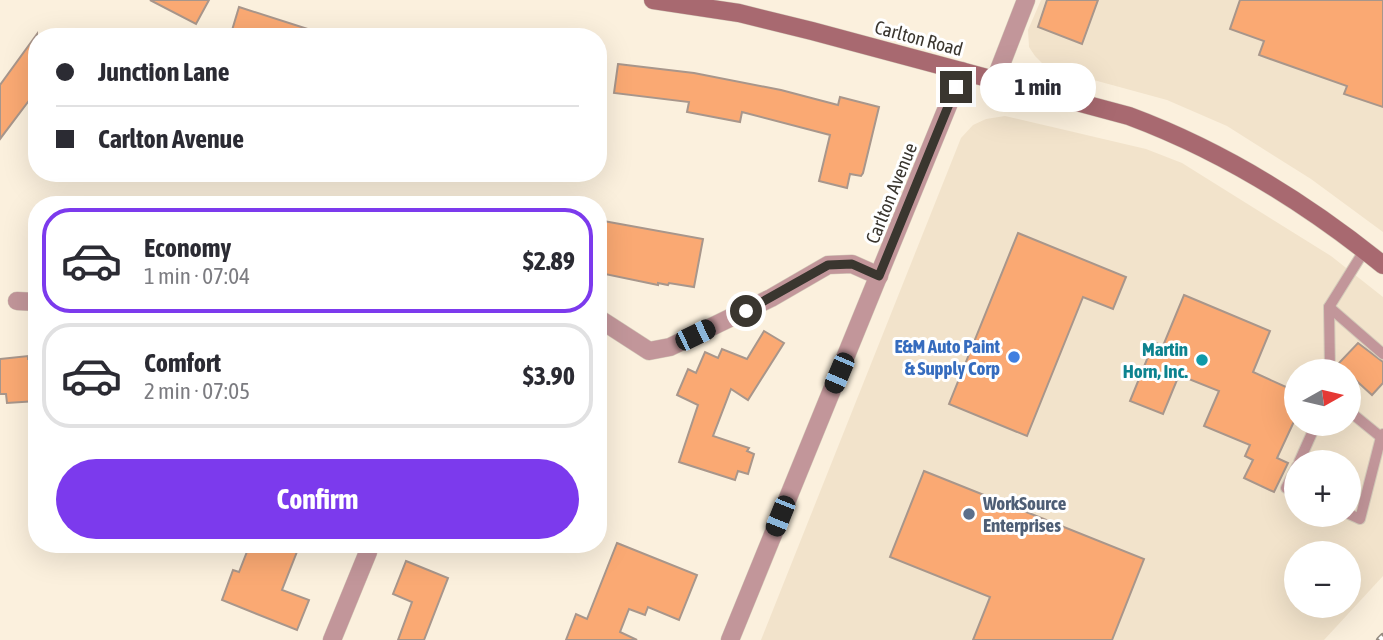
<!DOCTYPE html>
<html lang="en">
<head>
<meta charset="utf-8">
<style>
  body { margin:0; font-family:"Asap Condensed",sans-serif; background:#f2f2f3; color:#2b2b33; height:100vh; display:flex; flex-direction:column; font-size:26px; white-space:nowrap }
  * { box-sizing:border-box; margin:0 }
  p { font-size:23px; color:#7c7c81 }
  .icon { flex:none; width:38px; height:38px; fill:none; stroke:currentColor; stroke-width:2; stroke-linecap:round; stroke-linejoin:round }
  .map { position:relative; flex:1; overflow:hidden }
  .sheet { position:absolute; left:28px; top:196px; width:579px; height:357px; display:flex; flex-direction:column; background:#fff; border-radius:28px; box-shadow:0 7px 28px #0002 }
  .sheet>* { flex:none }
  .guide { position:absolute; left:28px; top:28px; width:579px; height:154px; border-radius:28px; box-shadow:0 7px 28px #0002; display:grid; align-content:center; height:154px; padding:0 28px; background:#fff }
  .needle { width:46px; rotate:82deg }
  .controls { position:absolute; left:1284px; top:359px; display:grid; gap:14px }
  .controls a { display:grid; place-items:center; width:77px; height:77px; border-radius:50%; background:#fff; box-shadow:0 7px 28px #0002; font-size:35px }
  .end { position:absolute; width:32px; height:32px; margin:-16px; border:9px solid #3a362f; background:#fff; box-shadow:0 0 0 4px #fff }
  .from { border-radius:50% }
  .bubble { position:absolute; height:49px; border-radius:24px; background:#fff; box-shadow:0 7px 28px #0002; font-size:23px; font-weight:700; line-height:49px; text-align:center }
  .car { position:absolute; width:21px; height:42px; margin:-21px -10px; border-radius:9px; box-shadow:0 0 5px 2px #0007; background:linear-gradient(#222 24%,#8ab4d8 0 40%,#222 0 76%,#8ab4d8 0 86%,#222 0) }
  .guide b { display:flex; align-items:center; gap:24px; height:66px; font-size:26px }
  .guide b+b { border-top:2px solid #e1e1e2 }
  .guide i { width:18px; height:18px; background:#2b2b33 }
  ul { padding:12px 0 0; list-style:none }
  li { display:flex; align-items:center; gap:21px; height:105px; margin:0 14px 10px; padding:0 14px; border:4px solid #e1e1e2; border-radius:28px }
  li div { flex:1 }
  li b { display:block; font-size:26px }
  li em { font-style:normal; font-weight:700 }
  li.active { border-color:#7c3aed }
  li>.icon { width:63px; height:63px; stroke-width:1.5 }
  .button { display:flex; gap:14px; margin-top:auto; padding:14px 28px }
  .button a { flex:1; height:80px; border-radius:42px; background:#7c3aed; color:#fff; font-size:28px; font-weight:700; line-height:80px; text-align:center }
  .map>svg:first-child { display:block }
  .built { fill:#f2e3cb; fill-rule:evenodd }
  .building { fill:#faa973; stroke:#a8968b; stroke-width:2 }
  .lines { fill:none; stroke-linecap:round; stroke-linejoin:round }
  .lane-casing { stroke:#d4cbba; stroke-width:12 }
  .street-casing { stroke:#d4cbba; stroke-width:19 }
  .secondary-casing { stroke:#d4cbba; stroke-width:19 }
  .lane { stroke:#c2969a; stroke-width:10 }
  .street { stroke:#c2969a; stroke-width:18 }
  .secondary { stroke:#a86970; stroke-width:18 }
  .rail-casing { stroke:#948c80; stroke-width:8 }
  .rail { stroke:#fff; stroke-width:5; stroke-dasharray:16; stroke-linecap:butt }
  .route { stroke:#3a362f; stroke-width:9 }
  .shop-dot { fill:#3f7fe0; stroke:#fff; stroke-width:2.5 }
  .culture-dot { fill:#0f9aa8; stroke:#fff; stroke-width:2.5 }
  .service-dot { fill:#5c6f8a; stroke:#fff; stroke-width:2.5 }
  .labels { text-anchor:middle; stroke-width:6; stroke-linejoin:round; paint-order:stroke }
  .street-label { font-size:19px; fill:#3a362f; stroke:#fff }
  .shop-label { font-size:19px; font-weight:bold; fill:#366cbe; stroke:#fff; text-anchor:end }
  .culture-label { font-size:19px; font-weight:bold; fill:#0d838f; stroke:#fff; text-anchor:end }
  .service-label { font-size:19px; font-weight:bold; fill:#4e5e75; stroke:#fff; text-anchor:start }
</style>
</head>
<body>
<div class="map">
<svg width="1383" height="640" viewBox="0 0 1383 640">
  <rect width="100%" height="100%" fill="#fbf0dd"/>
  <!-- built -->
  <g class="built">
    <polygon points="1041,0 1383,0 1383,232 1311,179 1227,126 1167,100 1046,67 1035,56 1029,47 1028,30"/>
    <path d="M1005 116 1146 149 1182 163 1331 256 1383 297V576L1324 640H761L961 138 973 125 986 119ZM1297 371H1349V424H1297ZM1297 462H1349V514H1297ZM1297 553H1349V606H1297Z"/>
  </g>
  <!-- building -->
  <g class="building">
    <polygon points="150,0 209,0 196,24"/>
    <polygon points="1047,0 1098,0 1082,44 1038,27"/>
    <polygon points="1240,0 1383,0 1383,107 1344,94 1347,86 1259,55 1264,41 1230,29"/>
    <polygon points="239,7 317,32 316,37 230,37"/>
    <polygon points="37,34 37,90 0,139 0,85"/>
    <polygon points="618,64 694,73 781,90 838,105 840,97 879,107 863,173 861,176 850,174 847,188 819,181 830,135 742,112 740,122 687,112 689,102 614,93"/>
    <polygon points="598,220 703,239 694,287 669,283 668,285 658,283 658,285 600,273"/>
    <polygon points="1018,233 1126,277 1113,309 1083,297 1027,436 949,404"/>
    <polygon points="1184,295 1270,331 1253,372 1297,392 1297,415 1277,458 1288,463 1274,492 1244,478 1253,460 1245,456 1250,445 1204,426 1219,391 1179,375 1163,414 1130,401 1154,342 1163,346"/>
    <polygon points="764,331 784,343 748,400 731,389 713,436 749,448 747,451 754,454 748,474 738,471 735,480 679,462 698,405 677,395 688,369 696,373 705,352 718,358 722,349 747,359"/>
    <polygon points="1358,343 1383,362 1383,383 1372,395 1349,374 1349,371 1338,364"/>
    <polygon points="28,356 28,359 37,359 37,401 7,403 6,394 0,394 0,359"/>
    <polygon points="924,471 1144,559 1112,640 973,640 990,597 890,557"/>
    <polygon points="617,543 697,575 679,620 648,607 645,615 629,609 620,632 637,640 566,640 576,614 587,619"/>
    <polygon points="250,544 300,544 282,590 309,600 297,630 222,600 233,570 239,572"/>
    <polygon points="406,561 448,578 424,640 398,640 412,602 393,594"/>
  </g>
  <g class="lines">
    <!-- lane casing -->
    <g class="lane-casing">
      <g id="lane">
        <polyline points="1329,307 1383,354"/>
        <polyline points="1330,371 1329,307 1364,251"/>
        <polyline points="1349,411 1381,437 1383,434"/>
        <polyline points="1299,462 1316,424"/>
        <polyline points="1297,466 1286,488 1297,493"/>
        <polyline points="1349,514 1360,519 1381,437"/>
      </g>
    </g>
    <!-- street casing -->
    <g class="street-casing">
      <g id="street">
        <polyline points="995,80 1026,0"/>
        <polyline points="17,301 37,302"/>
        <polyline points="598,318 649,351 670,347 771,298 828,265 852,264 879,276"/>
        <polyline points="332,640 368,552"/>
        <polyline points="730,640 962,71"/>
      </g>
    </g>
    <!-- secondary casing -->
    <g class="secondary-casing">
      <path id="secondary" d="M653 0 739 13 812 31 1129 116C1223 151 1305 202 1383 265"/>
    </g>
    <!-- lane -->
    <use href="#lane" class="lane"/>
    <!-- street -->
    <use href="#street" class="street"/>
    <!-- secondary -->
    <use href="#secondary" class="secondary"/>
    <!-- rail casing -->
    <g class="rail-casing">
      <polyline id="rail" points="1380,640 1383,637"/>
    </g>
    <!-- rail -->
    <use href="#rail" class="rail"/>
  </g>
  <g class="lines">
    <!-- route -->
    <polyline class="route" points="746,311 828,265 852,264 879,276 956,87"/>
  </g>
  <!-- markers -->
  <circle class="shop-dot" cx="1014" cy="357" r="7"/>
  <circle class="culture-dot" cx="1202" cy="360" r="7"/>
  <circle class="service-dot" cx="969" cy="514" r="7"/>
  <g class="labels">
    <!-- street labels -->
    <g class="street-label">
      <text transform="translate(919 38) rotate(15)" y="7">Carlton Road</text>
      <text transform="translate(891 193) rotate(-68)" y="7">Carlton Avenue</text>
    </g>
    <!-- shop labels -->
    <g class="shop-label">
      <text x="1000" y="353">E&amp;M Auto Paint<tspan x="1000" dy="22">&amp; Supply Corp</tspan></text>
    </g>
    <!-- culture labels -->
    <g class="culture-label">
      <text x="1188" y="356">Martin<tspan x="1188" dy="22">Horn, Inc.</tspan></text>
    </g>
    <!-- service labels -->
    <g class="service-label">
      <text x="983" y="510">WorkSource<tspan x="983" dy="22">Enterprises</tspan></text>
    </g>
  </g>
</svg>
<div class="controls">
<a><svg class="needle" viewBox="-14 -14 28 28"><path d="M0-13l5 13h-10z" fill="#e53935"/><path d="M0 13l5-13h-10z" fill="#7c7c81"/></svg></a>
<a>+</a>
<a>−</a>
</div>
<i class="end from" style="left:746px;top:311px"></i>
<i class="end" style="left:956px;top:87px"></i>
<div class="bubble" style="left:980px;top:63px;width:116px">1 min</div>
<i class="car" style="left:695px;top:335px;rotate:64deg"></i>
<i class="car" style="left:839px;top:373px;rotate:203deg"></i>
<i class="car" style="left:780px;top:516px;rotate:202deg"></i>
<div class="guide">
<b><i class="from"></i>Junction Lane</b>
<b><i></i>Carlton Avenue</b>
</div>
<section class="sheet">
<ul>
<li class="active"><svg class="icon" aria-label="car" viewBox="0 0 24 24"><path d="M5 17H2v-5l4-1 3-4h7l3 4 3 1v5h-3M9 17h6M6 11h13"/><circle cx="7" cy="17" r="2"/><circle cx="17" cy="17" r="2"/></svg><div><b>Economy</b><p>1 min · 07:04</p></div><em>$2.89</em></li>
<li><svg class="icon" aria-label="car" viewBox="0 0 24 24"><path d="M5 17H2v-5l4-1 3-4h7l3 4 3 1v5h-3M9 17h6M6 11h13"/><circle cx="7" cy="17" r="2"/><circle cx="17" cy="17" r="2"/></svg><div><b>Comfort</b><p>2 min · 07:05</p></div><em>$3.90</em></li>
</ul>
<div class="button"><a>Confirm</a></div>
</section>
</div>
</body>
</html>
